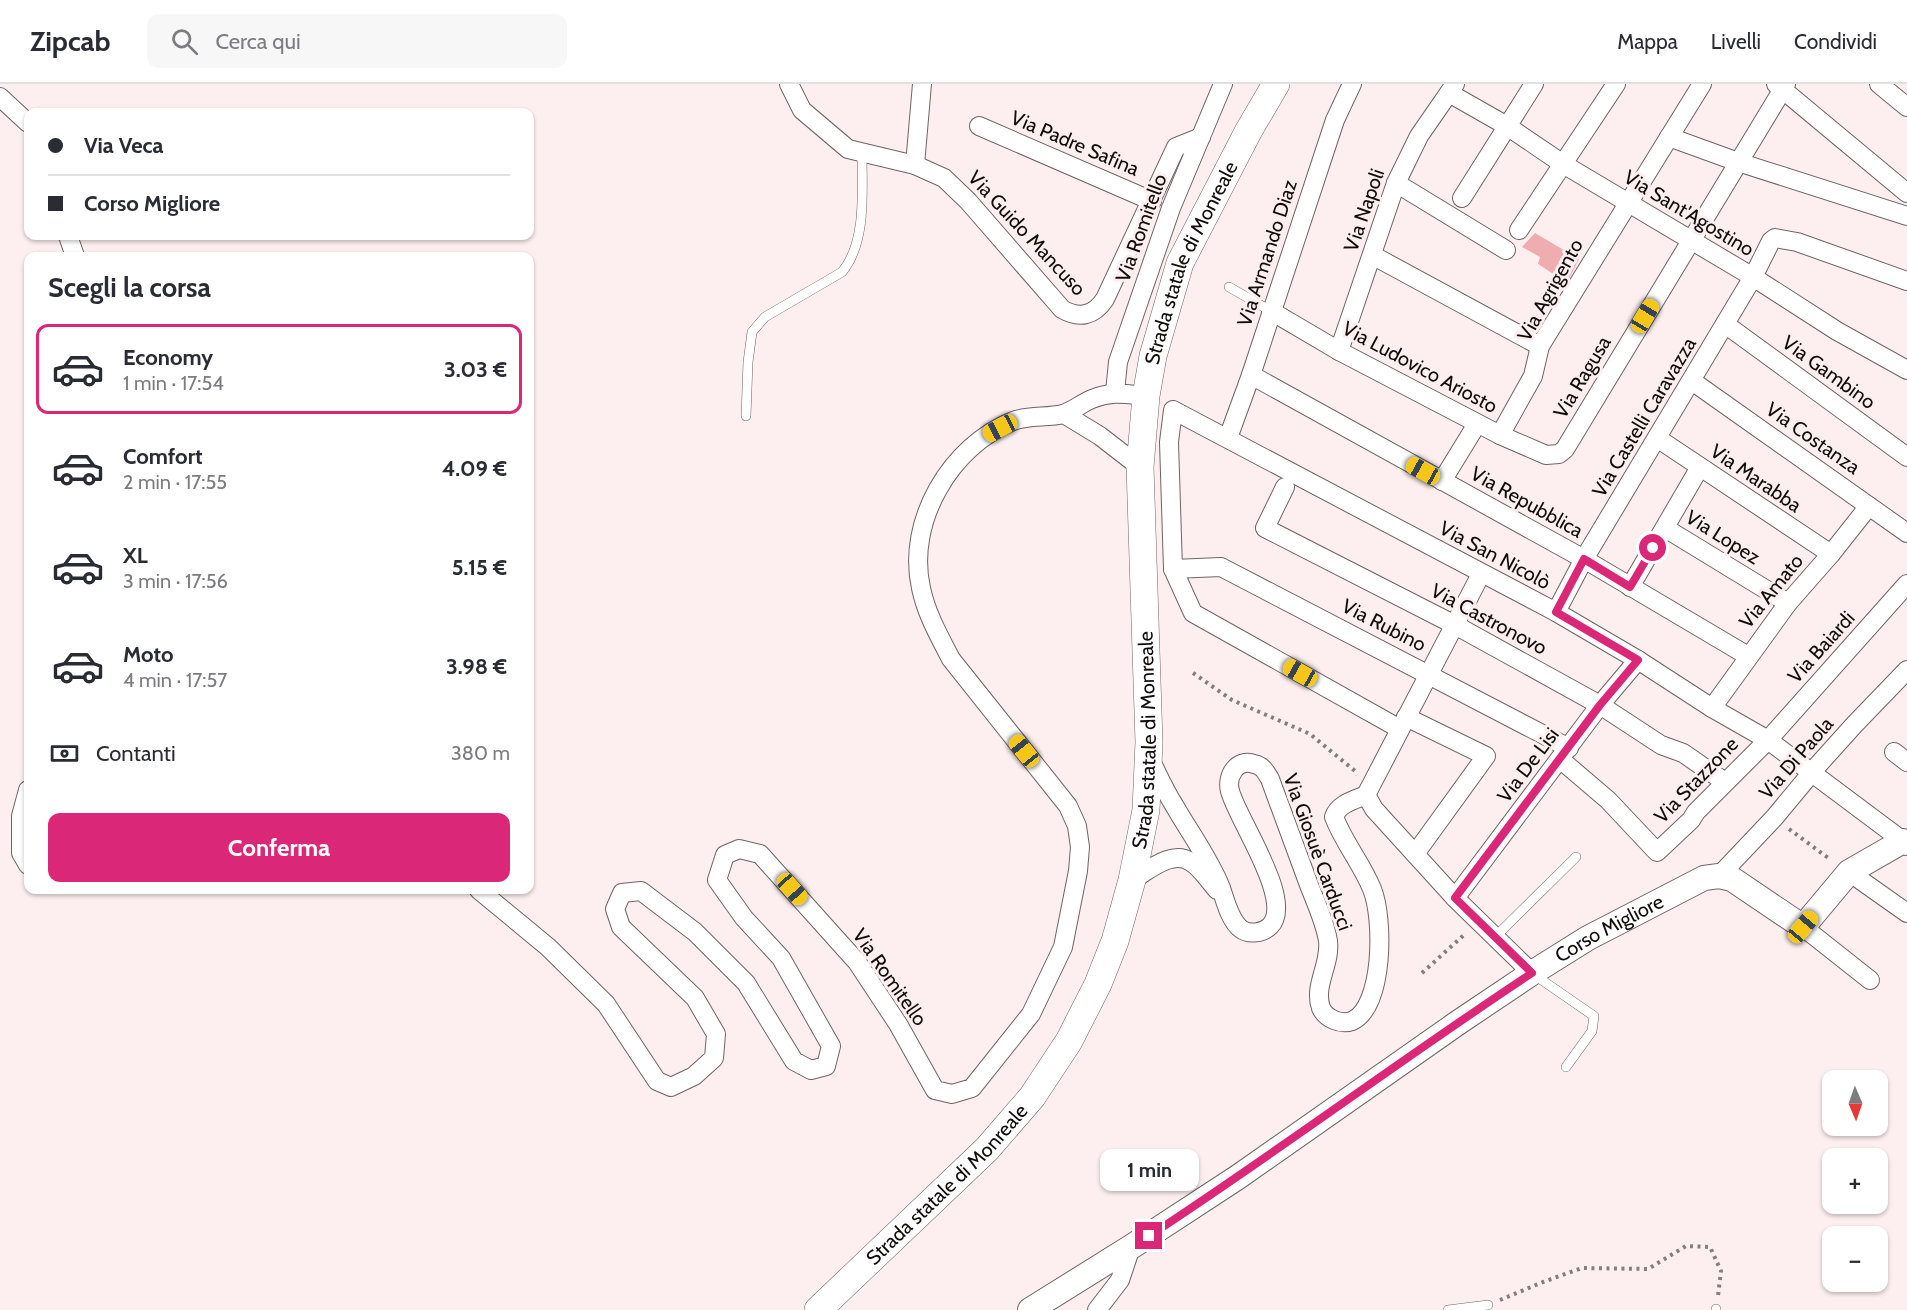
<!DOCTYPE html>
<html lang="it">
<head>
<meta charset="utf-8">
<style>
  body { margin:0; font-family:Cabin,sans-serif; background:#f7f7f7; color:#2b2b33; height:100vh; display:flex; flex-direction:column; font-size:22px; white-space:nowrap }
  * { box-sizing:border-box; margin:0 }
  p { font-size:20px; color:#7c7c81 }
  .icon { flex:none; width:33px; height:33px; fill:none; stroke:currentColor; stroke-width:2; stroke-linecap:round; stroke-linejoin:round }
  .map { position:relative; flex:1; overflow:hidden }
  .drawer { position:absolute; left:24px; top:168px; width:510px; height:642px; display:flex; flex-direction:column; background:#fff; border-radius:12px; box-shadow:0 2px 4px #0004 }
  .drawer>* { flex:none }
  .top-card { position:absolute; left:24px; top:24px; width:510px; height:132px; border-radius:12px; box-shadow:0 2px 4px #0004; display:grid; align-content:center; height:132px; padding:0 24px; background:#fff }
  .needle { width:39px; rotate:178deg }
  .tools { position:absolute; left:1822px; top:986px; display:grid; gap:12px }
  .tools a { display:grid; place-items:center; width:66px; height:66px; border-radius:12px; background:#fff; box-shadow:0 2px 4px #0004; font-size:30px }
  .end { position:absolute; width:27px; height:27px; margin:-14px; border:8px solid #db2777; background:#fff; box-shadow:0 0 0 3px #fff }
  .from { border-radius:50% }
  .bubble { position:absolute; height:42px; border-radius:12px; background:#fff; box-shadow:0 2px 4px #0004; font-size:20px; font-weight:800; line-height:42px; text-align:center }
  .car { position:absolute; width:18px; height:36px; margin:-18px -9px; border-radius:8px; box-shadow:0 0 4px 2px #0007; background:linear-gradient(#f5c518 24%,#345 0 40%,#f5c518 0 76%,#345 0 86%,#f5c518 0) }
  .top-card b { display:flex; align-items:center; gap:21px; height:57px; font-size:22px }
  .top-card b+b { border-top:2px solid #e1e1e2 }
  .top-card i { width:15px; height:15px; background:#2b2b33 }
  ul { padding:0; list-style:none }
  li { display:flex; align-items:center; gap:18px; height:90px; margin:0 12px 9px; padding:0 12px; border:3px solid transparent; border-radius:12px }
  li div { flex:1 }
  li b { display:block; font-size:22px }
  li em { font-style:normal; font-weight:800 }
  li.selected { border-color:#db2777 }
  li>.icon { width:54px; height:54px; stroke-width:1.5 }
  h2 { padding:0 24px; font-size:27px; line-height:72px }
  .pay { display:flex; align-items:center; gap:15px; height:66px; padding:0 24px; font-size:22px }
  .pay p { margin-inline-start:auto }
  .cta { display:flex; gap:12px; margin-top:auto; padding:12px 24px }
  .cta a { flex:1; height:69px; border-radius:12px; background:#db2777; color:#fff; font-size:24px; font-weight:800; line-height:69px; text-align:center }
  header { display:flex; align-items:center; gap:36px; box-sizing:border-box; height:84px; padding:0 30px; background:#fff; border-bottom:2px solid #e1e1e2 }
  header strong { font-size:28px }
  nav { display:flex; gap:33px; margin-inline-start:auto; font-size:21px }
  .search { width:420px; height:54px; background:#f7f7f7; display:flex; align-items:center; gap:15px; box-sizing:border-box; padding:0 21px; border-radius:12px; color:#7c7c81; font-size:22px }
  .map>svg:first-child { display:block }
  .green { fill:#efacb1 }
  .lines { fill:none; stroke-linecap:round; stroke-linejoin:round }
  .lane-casing { stroke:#6f6464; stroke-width:10 }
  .street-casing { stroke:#6f6464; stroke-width:20 }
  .secondary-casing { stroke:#6f6464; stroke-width:26 }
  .primary-casing { stroke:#6f6464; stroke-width:28 }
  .path { stroke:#867d7d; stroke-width:4; stroke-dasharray:3 4.5; stroke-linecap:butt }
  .lane { stroke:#fff; stroke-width:9 }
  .street { stroke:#fff; stroke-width:18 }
  .secondary { stroke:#fff; stroke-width:24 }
  .primary { stroke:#fff; stroke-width:27 }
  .route { stroke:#db2777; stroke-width:8 }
  .labels { text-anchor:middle; stroke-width:6; stroke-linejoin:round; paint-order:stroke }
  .street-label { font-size:20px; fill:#100c0c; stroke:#fdefef }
</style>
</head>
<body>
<header>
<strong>Zipcab</strong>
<div class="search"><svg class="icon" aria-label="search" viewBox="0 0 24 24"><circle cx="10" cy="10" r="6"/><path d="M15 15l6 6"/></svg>Cerca qui</div>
<nav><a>Mappa</a><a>Livelli</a><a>Condividi</a></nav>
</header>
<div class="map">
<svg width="1907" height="1226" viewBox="0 0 1907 1226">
  <rect width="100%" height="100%" fill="#fdefef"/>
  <!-- green -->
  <polygon class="green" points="1535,149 1579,175 1567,199 1538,180 1540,173 1522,163"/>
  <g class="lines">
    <!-- lane casing -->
    <g class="lane-casing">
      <g id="lane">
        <polyline points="1229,203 1271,227"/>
        <path d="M746 332 748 278 752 248 765 233 842 188C867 158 862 106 862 69"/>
        <polyline points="1495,853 1576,773"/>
        <polyline points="1533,890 1594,932 1592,947 1566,983"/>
        <polyline points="1448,1226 1488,1221"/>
        <polyline points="1716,1226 1716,1225"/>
      </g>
    </g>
    <!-- street casing -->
    <g class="street-casing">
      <g id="street">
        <path d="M789 0 802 26 848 65 915 81 944 94 968 117 1062 225C1079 235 1094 232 1105 215L1176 63 1201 53"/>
        <polyline points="1776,0 1907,109"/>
        <polyline points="1879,0 1907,23"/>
        <polyline points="1449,9 1507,42 1563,80 1753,193 1837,247 1907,286"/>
        <polyline points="0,13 28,39"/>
        <polyline points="979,42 1152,117"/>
        <polyline points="1669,53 1738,78 1907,132"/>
        <polyline points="915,81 922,0"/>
        <polyline points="1396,99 1506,166"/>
        <polyline points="1462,114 1534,0"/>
        <polyline points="1519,146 1616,0"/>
        <polyline points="68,152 75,172"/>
        <polyline points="1372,171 1540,262"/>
        <polyline points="1271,227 1339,267 1500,351 1546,371 1559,370 1565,365 1786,0"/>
        <polyline points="1725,240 1907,373"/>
        <polyline points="1339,267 1396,99 1419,52 1455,0"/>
        <polyline points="1251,291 1584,475 1748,572"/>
        <polyline points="1692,297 1907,449"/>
        <polyline points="1115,308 1118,278 1171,124 1223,0"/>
        <polyline points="1064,330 1100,352 1140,383"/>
        <polyline points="1500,351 1533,292 1540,262 1702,0"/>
        <polyline points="1228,354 1251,291 1335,36 1352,0"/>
        <polyline points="1657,354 1831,470"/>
        <polyline points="1442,397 1477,340"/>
        <polyline points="1285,403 1265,444 1455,541 1600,621 1661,661 1683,669 1725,698"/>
        <polyline points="1665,444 1788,519"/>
        <polyline points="1173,485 1221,483 1569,664"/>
        <polyline points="1630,503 1700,383"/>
        <polyline points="1556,528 1584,475 1753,193 1771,157 1775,154 1797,158 1907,197"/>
        <polyline points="1712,624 1788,519 1831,470 1869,422"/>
        <polyline points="1406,633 1486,672 1415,770"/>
        <polyline points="1400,645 1193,529 1173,485 1169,358 1173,326 1556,528 1638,576 1712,624 1768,656 1903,757"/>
        <polyline points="1894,668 1907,678"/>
        <polyline points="1561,676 1608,716 1657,768 1691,736 1696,728 1768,656 1907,500"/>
        <path d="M1151 677C1158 691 1165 707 1174 721 1190 749 1209 774 1221 804 1225 816 1230 837 1241 845 1249 851 1263 849 1270 842 1295 817 1237 735 1230 707 1226 692 1237 674 1254 680 1263 682 1265 687 1270 695 1283 730 1296 766 1309 801 1316 819 1325 838 1328 857 1331 880 1313 902 1321 924 1326 935 1341 941 1352 937 1384 923 1384 834 1372 805 1362 780 1344 759 1334 733 1338 720 1354 716 1366 711"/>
        <polyline points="28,706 21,732 21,769 28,781"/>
        <polyline points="1366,711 1481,490"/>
        <polyline points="1366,711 1374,725 1455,814 1532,889"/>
        <polyline points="1849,788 1907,829"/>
        <polyline points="1719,792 1774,734 1818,681 1854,641 1907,586"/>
        <path d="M1132 796C1148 787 1172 765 1191 778 1201 784 1209 797 1217 806"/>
        <path d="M479 806 548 863 606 920 657 997 671 1003 694 992 714 974 716 950 695 914 621 843 615 825 622 809 641 807 695 848 746 899 794 977 811 986 826 982 831 962 781 874 744 834 717 796 725 771 739 765 760 770 857 878 898 940 935 1006 952 1010 972 1004 1031 930 1063 863 1078 787 1080 763 1077 742 1068 722 951 575C939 552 926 529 921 504 906 437 951 362 1013 337 1029 331 1047 334 1063 330 1073 327 1082 319 1092 315 1112 307 1125 310 1146 312"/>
        <polyline points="1455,814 1600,621 1638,576"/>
        <polyline points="1803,843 1870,896"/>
        <polyline points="1097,1226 1120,1196 1131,1163"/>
      </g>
    </g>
    <!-- secondary casing -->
    <g class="secondary-casing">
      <g id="secondary">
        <path id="s1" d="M1030 1226 1131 1163 1238 1093 1459 938 1532 889 1588 854 1704 794 1719 792 1732 795 1803 843 1849 788 1903 757 1907 759"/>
      </g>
    </g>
    <!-- primary casing -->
    <g class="primary-casing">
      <g id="primary">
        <path id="s2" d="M818 1226 987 1065 1032 1013 1069 957 1098 900 1115 857 1132 796 1146 726 1149 658 1140 383 1146 312 1153 272 1180 179 1249 46 1276 0"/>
      </g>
    </g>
    <!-- path -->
    <g class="path">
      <polyline points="1193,589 1232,616 1310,650 1355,687 1357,691"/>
      <polyline points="1789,745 1831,776"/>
      <polyline points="1422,889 1465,850"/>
      <polyline points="1500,1216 1543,1198 1582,1184 1648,1185 1686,1162 1710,1163 1721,1187 1718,1212"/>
    </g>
    <!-- lane -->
    <use href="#lane" class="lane"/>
    <!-- street -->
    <use href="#street" class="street"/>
    <!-- secondary -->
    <use href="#secondary" class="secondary"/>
    <!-- primary -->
    <use href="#primary" class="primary"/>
  </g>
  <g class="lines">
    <!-- route -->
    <path class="route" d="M1149 1152C1279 1067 1403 974 1532 889L1455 814 1600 621 1638 576 1556 528 1584 475 1630 503 1653 464"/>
  </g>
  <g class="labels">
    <!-- street labels -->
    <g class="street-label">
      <text transform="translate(1075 59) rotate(23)" y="7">Via Padre Safina</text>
      <text transform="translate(1364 126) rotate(-71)" y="7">Via Napoli</text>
      <text transform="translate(1689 129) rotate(31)" y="7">Via Sant'Agostino</text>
      <text transform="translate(1141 144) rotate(-70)" y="7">Via Romitello</text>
      <text transform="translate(1027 149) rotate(47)" y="7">Via Guido Mancuso</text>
      <text transform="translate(1267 169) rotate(-72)" y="7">Via Armando Diaz</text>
      <text dy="7" stroke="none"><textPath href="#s2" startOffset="1170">Strada statale di Monreale</textPath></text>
      <text transform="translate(1550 206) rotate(-61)" y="7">Via Agrigento</text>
      <text transform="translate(1420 283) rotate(28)" y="7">Via Ludovico Ariosto</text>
      <text transform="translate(1829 288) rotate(36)" y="7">Via Gambino</text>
      <text transform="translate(1582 293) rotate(-59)" y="7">Via Ragusa</text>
      <text transform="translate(1644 333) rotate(-59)" y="7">Via Castelli Caravazza</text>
      <text transform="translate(1813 354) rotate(35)" y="7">Via Costanza</text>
      <text transform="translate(1756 394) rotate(34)" y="7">Via Marabba</text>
      <text transform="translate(1527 418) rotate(29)" y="7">Via Repubblica</text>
      <text transform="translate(1723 453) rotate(32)" y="7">Via Lopez</text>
      <text transform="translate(1495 471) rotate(28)" y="7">Via San Nicolò</text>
      <text transform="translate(1771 507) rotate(-51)" y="7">Via Amato</text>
      <text transform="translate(1489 535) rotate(28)" y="7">Via Castronovo</text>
      <text transform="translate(1384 541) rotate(27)" y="7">Via Rubino</text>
      <text transform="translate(1821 563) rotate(-48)" y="7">Via Baiardi</text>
      <text dy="7" stroke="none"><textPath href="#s2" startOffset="684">Strada statale di Monreale</textPath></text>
      <text transform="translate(1796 674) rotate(-49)" y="7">Via Di Paola</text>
      <text transform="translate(1528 681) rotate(-53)" y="7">Via De Lisi</text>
      <text transform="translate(1696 696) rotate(-46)" y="7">Via Stazzone</text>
      <text transform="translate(1318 768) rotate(70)" y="7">Via Giosuè Carducci</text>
      <text dy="7" stroke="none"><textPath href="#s1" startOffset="694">Corso Migliore</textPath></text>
      <text transform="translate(890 893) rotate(55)" y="7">Via Romitello</text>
      <text dy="7" stroke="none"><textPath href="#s2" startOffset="180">Strada statale di Monreale</textPath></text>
    </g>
  </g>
</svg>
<div class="tools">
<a><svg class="needle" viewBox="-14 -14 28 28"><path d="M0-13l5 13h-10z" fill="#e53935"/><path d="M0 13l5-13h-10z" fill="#7c7c81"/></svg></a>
<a>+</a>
<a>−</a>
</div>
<i class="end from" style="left:1653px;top:464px"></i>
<i class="end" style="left:1149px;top:1152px"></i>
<div class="bubble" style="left:1100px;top:1065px;width:99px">1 min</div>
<i class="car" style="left:1645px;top:232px;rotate:31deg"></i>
<i class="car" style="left:1000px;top:344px;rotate:242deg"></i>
<i class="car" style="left:1423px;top:387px;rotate:299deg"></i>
<i class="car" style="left:1300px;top:589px;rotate:299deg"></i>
<i class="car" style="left:1024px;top:667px;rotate:321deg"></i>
<i class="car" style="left:792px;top:805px;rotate:138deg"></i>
<i class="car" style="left:1803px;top:843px;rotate:40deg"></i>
<div class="top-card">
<b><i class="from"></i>Via Veca</b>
<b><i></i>Corso Migliore</b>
</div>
<section class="drawer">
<h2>Scegli la corsa</h2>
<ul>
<li class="selected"><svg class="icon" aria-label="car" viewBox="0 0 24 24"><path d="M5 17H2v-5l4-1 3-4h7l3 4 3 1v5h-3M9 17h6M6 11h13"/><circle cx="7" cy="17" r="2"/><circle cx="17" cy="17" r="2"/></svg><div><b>Economy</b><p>1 min · 17:54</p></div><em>3.03 €</em></li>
<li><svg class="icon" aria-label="car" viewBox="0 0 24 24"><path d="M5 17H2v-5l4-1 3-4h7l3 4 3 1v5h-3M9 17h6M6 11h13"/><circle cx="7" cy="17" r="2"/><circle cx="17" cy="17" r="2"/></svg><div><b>Comfort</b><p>2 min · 17:55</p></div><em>4.09 €</em></li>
<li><svg class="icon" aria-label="car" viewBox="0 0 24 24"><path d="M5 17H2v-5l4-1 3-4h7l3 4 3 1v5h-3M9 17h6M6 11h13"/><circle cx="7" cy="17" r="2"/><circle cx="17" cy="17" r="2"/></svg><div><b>XL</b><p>3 min · 17:56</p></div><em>5.15 €</em></li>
<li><svg class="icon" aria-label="car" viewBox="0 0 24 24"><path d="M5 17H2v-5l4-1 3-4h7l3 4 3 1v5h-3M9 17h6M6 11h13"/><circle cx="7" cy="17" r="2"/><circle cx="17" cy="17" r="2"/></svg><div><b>Moto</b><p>4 min · 17:57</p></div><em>3.98 €</em></li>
</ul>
<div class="pay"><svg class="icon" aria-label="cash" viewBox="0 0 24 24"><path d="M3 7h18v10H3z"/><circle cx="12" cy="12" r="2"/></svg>Contanti<p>380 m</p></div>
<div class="cta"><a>Conferma</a></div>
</section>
</div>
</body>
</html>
